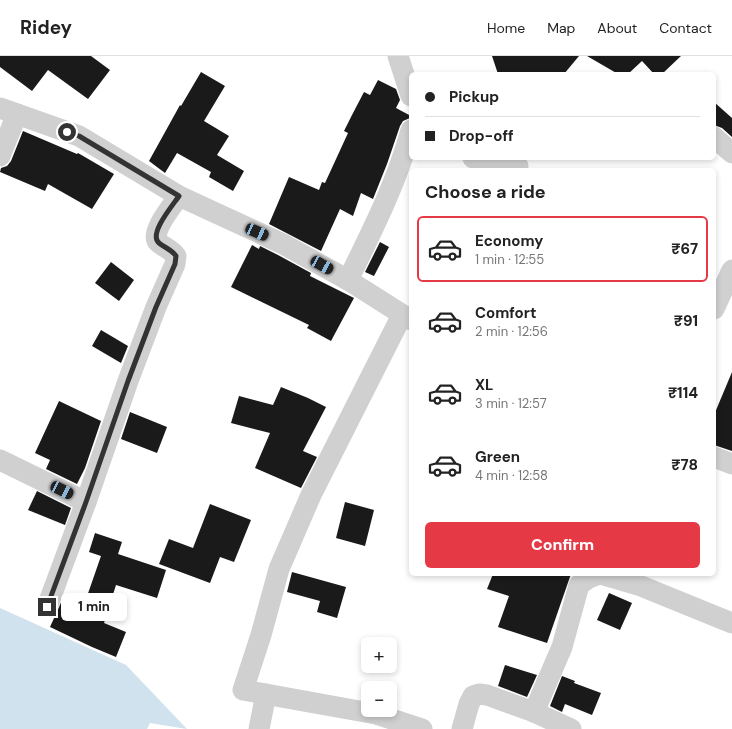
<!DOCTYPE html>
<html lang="en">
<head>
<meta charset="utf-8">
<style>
  body { margin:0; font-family:"DM Sans",sans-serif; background:#f6f6f6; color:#222; height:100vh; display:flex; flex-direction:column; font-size:15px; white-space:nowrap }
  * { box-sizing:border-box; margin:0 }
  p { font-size:13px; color:#767676 }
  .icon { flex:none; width:22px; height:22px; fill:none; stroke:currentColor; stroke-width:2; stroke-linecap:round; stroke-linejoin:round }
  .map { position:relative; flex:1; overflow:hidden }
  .sheet { position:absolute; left:409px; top:112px; width:307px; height:408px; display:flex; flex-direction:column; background:#fff; border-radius:6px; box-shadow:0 2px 6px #0003 }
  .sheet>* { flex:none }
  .top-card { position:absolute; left:409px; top:16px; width:307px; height:88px; border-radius:6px; box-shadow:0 2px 6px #0003; display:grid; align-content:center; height:88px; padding:0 16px; background:#fff }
  .tools { position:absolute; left:361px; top:581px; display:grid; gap:8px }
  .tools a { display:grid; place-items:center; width:36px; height:36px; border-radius:6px; background:#fff; box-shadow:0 2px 6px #0003; font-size:20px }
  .end { position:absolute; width:18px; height:18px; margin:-9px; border:5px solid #333; background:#fff; box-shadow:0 0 0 2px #fff }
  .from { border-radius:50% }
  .bubble { position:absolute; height:28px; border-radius:6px; background:#fff; box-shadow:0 2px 6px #0003; font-size:13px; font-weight:800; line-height:28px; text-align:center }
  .car { position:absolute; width:12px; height:24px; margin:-12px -6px; border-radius:5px; box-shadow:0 0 3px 1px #0007; background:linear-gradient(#222 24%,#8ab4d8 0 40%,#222 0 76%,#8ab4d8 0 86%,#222 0) }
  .top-card b { display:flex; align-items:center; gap:14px; height:38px; font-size:15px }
  .top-card b+b { border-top:1px solid #e0e0e0 }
  .top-card i { width:10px; height:10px; background:#222 }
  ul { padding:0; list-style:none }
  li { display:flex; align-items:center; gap:12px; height:66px; margin:0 8px 6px; padding:0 8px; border:2px solid transparent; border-radius:6px }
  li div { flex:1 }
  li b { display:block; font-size:15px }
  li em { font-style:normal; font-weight:800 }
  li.active { border-color:#e63946 }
  li>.icon { width:36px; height:36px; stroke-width:1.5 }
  h2 { padding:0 16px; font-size:18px; line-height:48px }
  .button { display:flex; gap:8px; margin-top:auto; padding:8px 16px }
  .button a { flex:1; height:46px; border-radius:6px; background:#e63946; color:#fff; font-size:16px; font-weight:800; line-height:46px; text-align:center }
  header { display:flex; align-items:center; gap:24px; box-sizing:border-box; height:56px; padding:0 20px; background:#fff; border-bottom:1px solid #e0e0e0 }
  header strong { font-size:19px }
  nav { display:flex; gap:22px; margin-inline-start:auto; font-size:14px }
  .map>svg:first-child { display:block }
  .water { fill:#cfe2ee }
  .building { fill:#1a1a1a }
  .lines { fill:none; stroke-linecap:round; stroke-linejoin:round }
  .minor { stroke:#d0d0d0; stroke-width:21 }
  .route { stroke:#333; stroke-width:5 }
</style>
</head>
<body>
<header>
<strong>Ridey</strong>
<nav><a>Home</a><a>Map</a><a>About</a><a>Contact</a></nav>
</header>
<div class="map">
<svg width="732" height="673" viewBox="0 0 732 673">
  <rect width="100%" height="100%" fill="#fff"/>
  <!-- water -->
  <polygon class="water" points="0,552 126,609 187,673 150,667 147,673 0,673"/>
  <!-- building -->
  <g class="building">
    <polygon points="0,0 91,0 110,14 88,43 48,14 32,35 0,11"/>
    <polygon points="492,0 579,0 564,18 498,18"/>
    <polygon points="587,0 681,0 662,18 654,18 642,5 628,18 618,18"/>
    <polygon points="201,16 225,30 204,65 229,80 217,99 244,115 233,135 209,121 211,116 177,97 165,117 149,105 180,49 181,50"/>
    <polygon points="378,24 396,33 400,44 396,52 411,60 410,62 403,65 400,70 387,108 373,143 361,137 353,160 340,153 321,195 269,168 289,121 319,134 322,126 325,127 348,77 344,75 352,59 364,36 370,39"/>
    <polygon points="714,46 732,62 732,81 722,72 714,69"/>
    <polygon points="23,75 77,98 78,97 114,118 92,153 48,128 45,135 0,116 1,112 7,110 11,105"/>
    <polygon points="380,186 389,191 374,220 365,216"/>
    <polygon points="252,189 259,193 260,190 278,199 311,217 310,220 354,242 331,285 307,272 309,269 231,231"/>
    <polygon points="111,206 134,224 119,245 95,227"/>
    <polygon points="101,274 128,290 121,307 92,290"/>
    <polygon points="732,316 732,395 714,389 714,359"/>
    <polygon points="281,331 308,342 326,351 303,395 317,401 301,432 255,412 270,377 231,367 239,340 273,349"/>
    <polygon points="59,345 101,365 85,412 77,428 46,413 50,404 35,397"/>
    <polygon points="130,356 167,371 157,397 121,383"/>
    <polygon points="37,435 71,452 65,469 28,454"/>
    <polygon points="345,446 374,454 365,490 336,482"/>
    <polygon points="210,448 251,464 234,506 220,501 210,527 159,508 169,483 193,492"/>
    <polygon points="95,477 122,486 118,498 166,514 157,542 116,529 104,567 126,576 116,601 92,591 50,571 64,540 84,549 101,500 89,496"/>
    <polygon points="292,516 346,531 337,562 317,556 320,545 287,536"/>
    <polygon points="493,518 571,518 547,587 498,571 509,540 487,533"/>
    <polygon points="609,537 632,547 620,574 597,564"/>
    <polygon points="505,609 537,619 527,641 498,630"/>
    <polygon points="562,620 575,625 574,627 601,637 592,659 565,648 562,656 550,650"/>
  </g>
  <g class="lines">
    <!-- minor -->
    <g class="minor">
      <polyline points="398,0 411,40"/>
      <polyline points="0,52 79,80 179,140 283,188 348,224 411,264"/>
      <polyline points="714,81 732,97"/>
      <polyline points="0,100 17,58"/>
      <polyline points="473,102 518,110"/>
      <path d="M348 224C372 175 397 126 411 74"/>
      <polyline points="714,253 732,214"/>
      <polyline points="402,259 311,439 279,513 261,579 243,634 376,658 422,673"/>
      <polyline points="714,401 732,408"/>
      <polyline points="0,404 86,446"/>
      <path d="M47 551 86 446 128 325 156 251 175 208 176 200C171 193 165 192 159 187 148 178 173 149 179 140"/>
      <polyline points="534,656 562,591 579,529 589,522 600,518 641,530 732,567"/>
      <polyline points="259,673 266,638"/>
      <polyline points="462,673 469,648 473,640 479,638 487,639 534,656 571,673"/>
    </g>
  </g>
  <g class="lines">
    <!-- route -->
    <path class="route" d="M47 551 86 446 128 325 156 251 175 208 176 200C171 193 165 192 159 187 148 178 173 149 179 140L79 80 67 76"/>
  </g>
</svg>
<div class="tools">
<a>+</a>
<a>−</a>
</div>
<i class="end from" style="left:67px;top:76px"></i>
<i class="end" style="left:47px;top:551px"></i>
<div class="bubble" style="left:61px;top:537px;width:66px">1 min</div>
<i class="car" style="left:257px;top:176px;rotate:114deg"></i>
<i class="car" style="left:322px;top:209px;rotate:119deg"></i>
<i class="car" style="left:62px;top:434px;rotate:116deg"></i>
<div class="top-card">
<b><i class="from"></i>Pickup</b>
<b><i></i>Drop-off</b>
</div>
<section class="sheet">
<h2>Choose a ride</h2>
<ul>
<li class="active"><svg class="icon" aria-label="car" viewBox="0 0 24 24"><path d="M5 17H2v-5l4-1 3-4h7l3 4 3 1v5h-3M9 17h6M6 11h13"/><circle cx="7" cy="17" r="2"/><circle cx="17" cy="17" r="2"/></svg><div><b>Economy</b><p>1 min · 12:55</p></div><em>₹67</em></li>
<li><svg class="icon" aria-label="car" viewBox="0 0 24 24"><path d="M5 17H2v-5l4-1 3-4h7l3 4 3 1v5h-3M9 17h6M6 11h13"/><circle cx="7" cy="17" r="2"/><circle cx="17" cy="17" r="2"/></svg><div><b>Comfort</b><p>2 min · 12:56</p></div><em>₹91</em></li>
<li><svg class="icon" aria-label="car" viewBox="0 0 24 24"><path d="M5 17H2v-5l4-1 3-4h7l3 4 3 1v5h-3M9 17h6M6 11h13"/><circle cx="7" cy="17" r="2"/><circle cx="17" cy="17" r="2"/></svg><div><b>XL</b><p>3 min · 12:57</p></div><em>₹114</em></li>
<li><svg class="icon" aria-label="car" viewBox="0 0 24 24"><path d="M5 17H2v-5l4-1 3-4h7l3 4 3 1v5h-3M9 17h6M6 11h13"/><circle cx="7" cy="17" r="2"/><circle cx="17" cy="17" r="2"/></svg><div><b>Green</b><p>4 min · 12:58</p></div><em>₹78</em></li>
</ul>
<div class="button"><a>Confirm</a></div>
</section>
</div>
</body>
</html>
